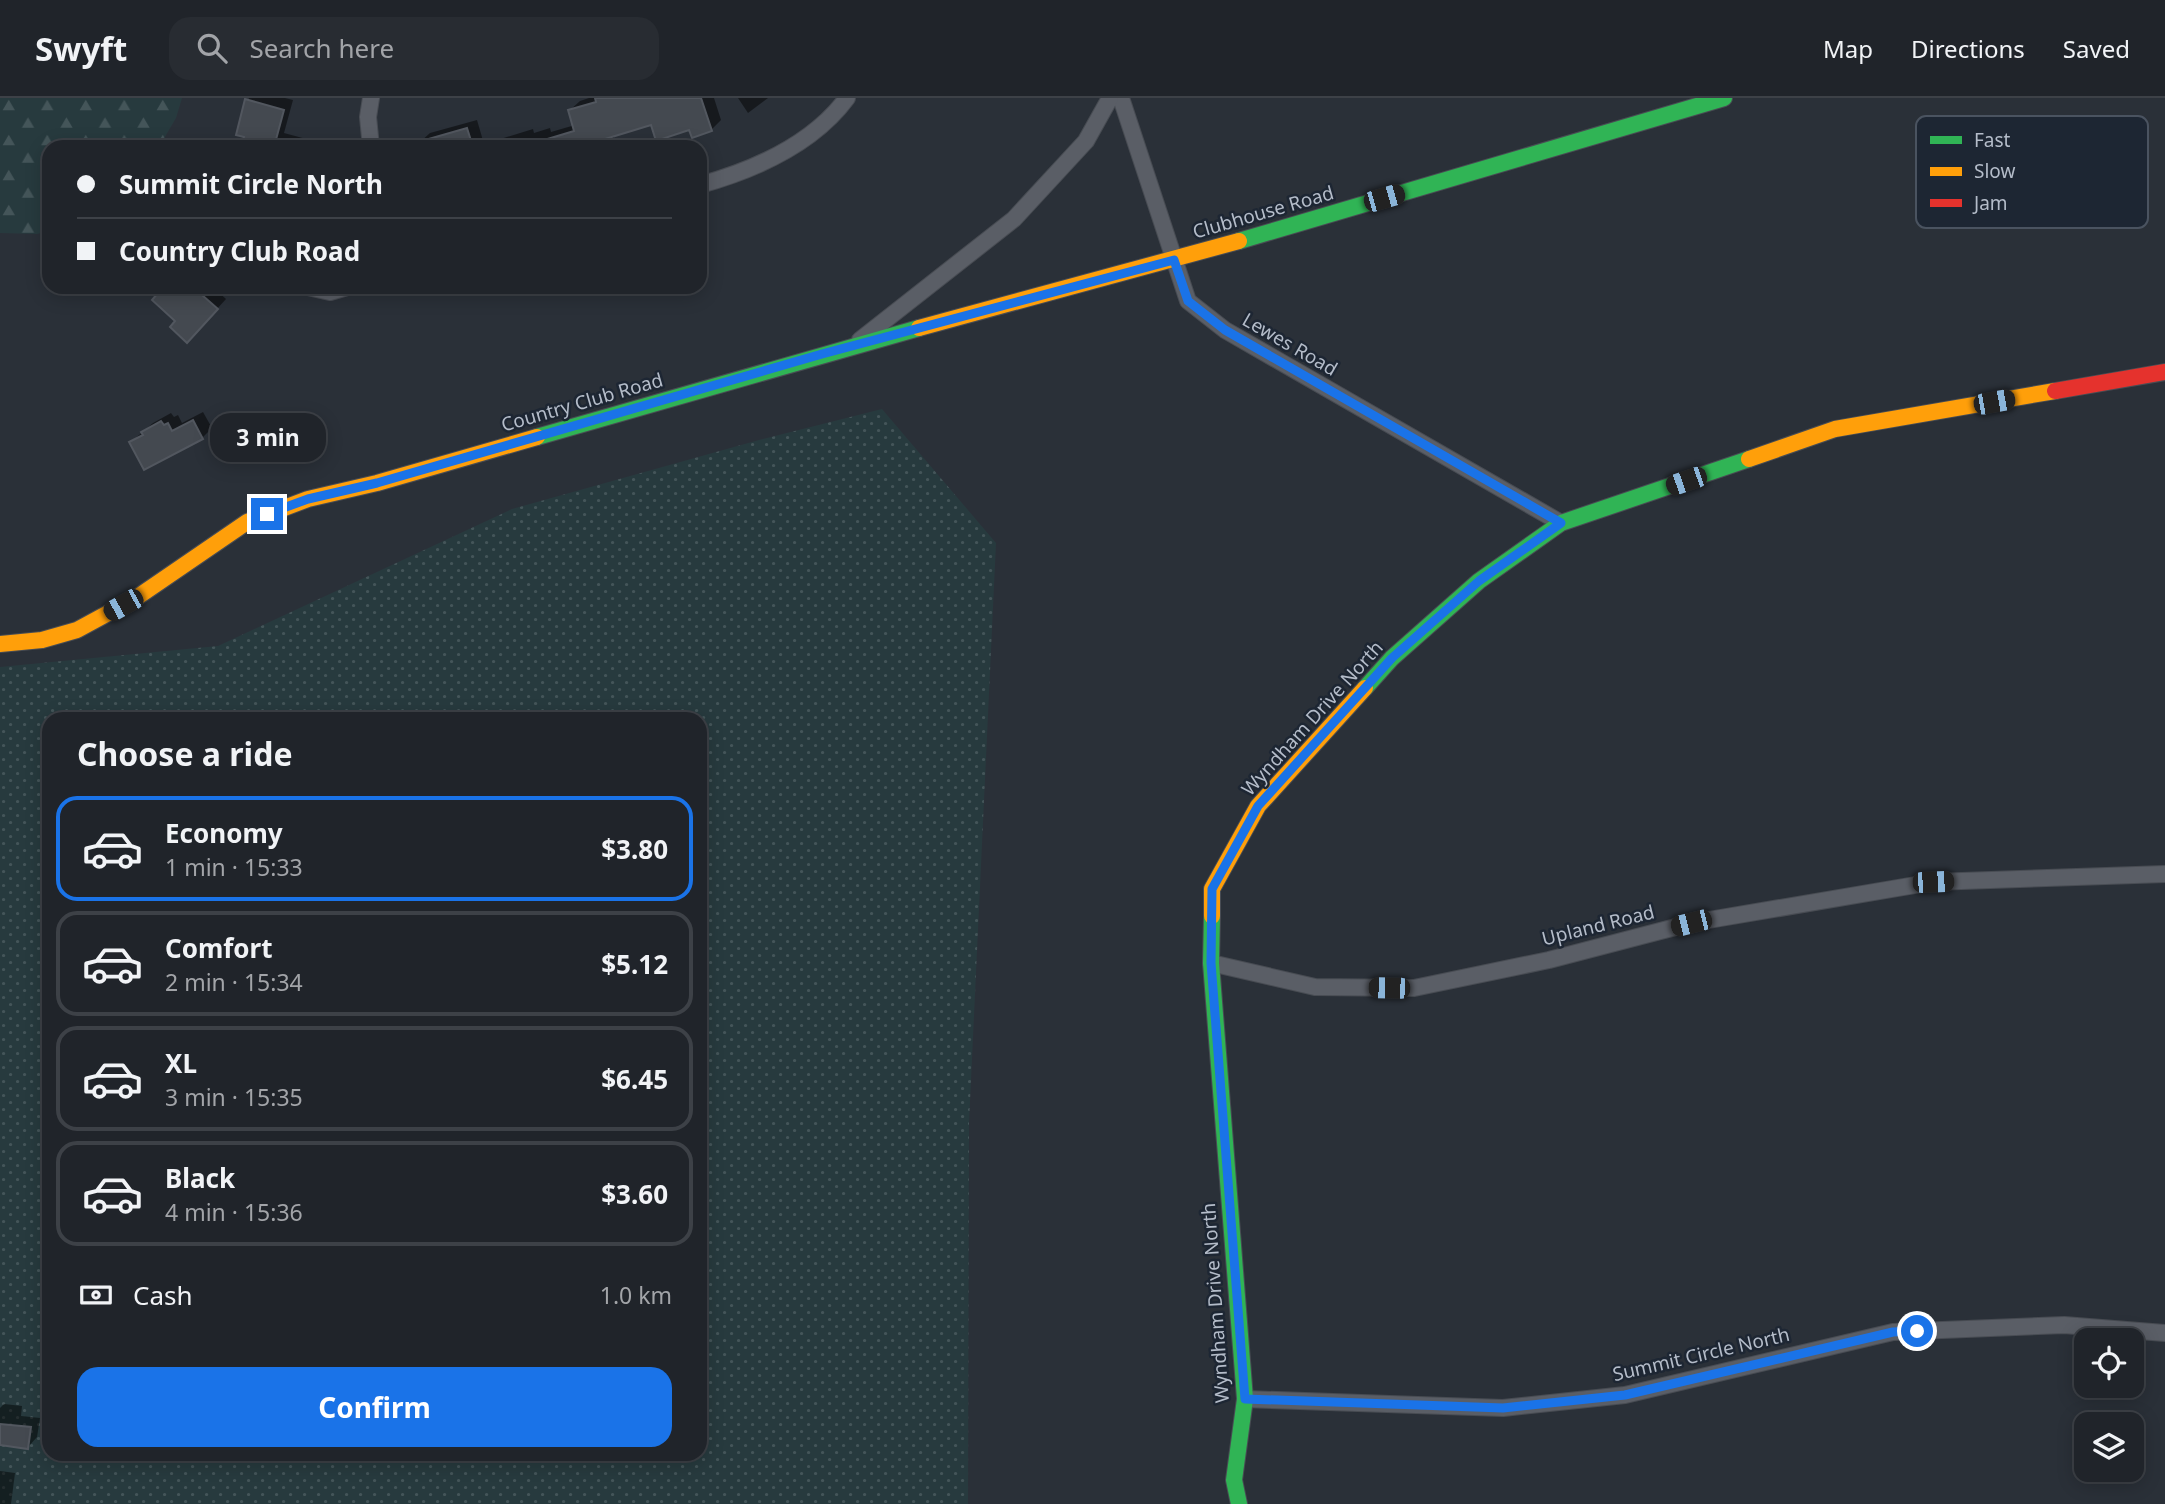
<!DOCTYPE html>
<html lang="en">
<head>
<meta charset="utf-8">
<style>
  body { margin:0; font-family:"Noto Sans",sans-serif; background:#282c32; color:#f1f3f6; height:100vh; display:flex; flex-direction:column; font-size:26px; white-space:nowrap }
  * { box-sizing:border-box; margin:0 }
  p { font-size:23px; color:#a2a4a8 }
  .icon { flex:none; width:38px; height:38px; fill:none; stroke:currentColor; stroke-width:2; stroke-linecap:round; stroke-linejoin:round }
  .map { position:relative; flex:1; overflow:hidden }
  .drawer { position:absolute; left:42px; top:614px; width:665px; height:749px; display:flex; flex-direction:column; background:#20242a; border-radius:21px; box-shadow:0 4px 18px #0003,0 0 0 2px #3d4147 }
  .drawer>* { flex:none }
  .top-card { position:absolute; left:42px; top:42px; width:665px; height:154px; border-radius:21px; box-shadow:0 4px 18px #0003,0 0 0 2px #3d4147; display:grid; align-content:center; height:154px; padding:0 35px; background:#20242a }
  .controls { position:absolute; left:2074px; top:1230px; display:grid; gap:14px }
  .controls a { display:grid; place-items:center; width:70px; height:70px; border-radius:14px; background:#20242a; box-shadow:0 4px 18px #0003,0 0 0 2px #3d4147; font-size:35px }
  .end { position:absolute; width:32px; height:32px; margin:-16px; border:9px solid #1a73e8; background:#fff; box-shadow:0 0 0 4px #fff }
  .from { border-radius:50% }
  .bubble { position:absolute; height:49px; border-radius:21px; background:#20242a; box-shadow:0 4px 18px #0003,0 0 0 2px #3d4147; font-size:23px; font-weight:700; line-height:49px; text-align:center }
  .car { position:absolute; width:21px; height:42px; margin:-21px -10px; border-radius:9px; box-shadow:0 0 5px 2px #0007; background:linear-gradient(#222 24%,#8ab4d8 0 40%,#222 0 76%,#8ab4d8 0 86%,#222 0) }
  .top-card b { display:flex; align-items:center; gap:24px; height:66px; font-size:26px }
  .top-card b+b { border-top:2px solid #3d4147 }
  .top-card i { width:18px; height:18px; background:#f1f3f6 }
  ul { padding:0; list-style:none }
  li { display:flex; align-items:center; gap:21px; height:105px; margin:0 14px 10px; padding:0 21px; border:4px solid #3d4147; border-radius:21px }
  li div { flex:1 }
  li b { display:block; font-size:26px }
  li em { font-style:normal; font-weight:700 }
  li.current { border-color:#1a73e8 }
  li>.icon { width:63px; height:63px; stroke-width:1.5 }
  h2 { padding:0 35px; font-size:32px; line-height:84px }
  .pay { display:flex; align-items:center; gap:18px; height:77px; padding:0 35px; font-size:26px }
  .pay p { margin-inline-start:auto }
  .button { display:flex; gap:14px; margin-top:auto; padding:14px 35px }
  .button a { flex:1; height:80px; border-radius:21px; background:#1a73e8; color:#fff; font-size:28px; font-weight:700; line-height:80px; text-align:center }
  header { display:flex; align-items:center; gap:42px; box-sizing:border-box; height:98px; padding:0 35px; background:#20242a; border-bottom:2px solid #3d4147 }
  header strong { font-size:33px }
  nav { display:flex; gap:38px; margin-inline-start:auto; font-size:24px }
  .search { width:490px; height:63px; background:#282c32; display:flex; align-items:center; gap:18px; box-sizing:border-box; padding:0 24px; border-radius:21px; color:#a2a4a8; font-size:26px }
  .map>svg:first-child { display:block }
  .grass { fill:url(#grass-dots); fill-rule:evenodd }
  .forest { fill:url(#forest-firs) }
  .shadow { fill:#0007 }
  .building { fill:#444950; stroke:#52575f; stroke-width:2 }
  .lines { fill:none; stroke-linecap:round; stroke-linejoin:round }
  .street-casing { stroke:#484c53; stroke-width:18 }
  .fast-casing { stroke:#484c53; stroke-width:18 }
  .slow-casing { stroke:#484c53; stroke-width:18 }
  .jam-casing { stroke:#484c53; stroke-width:18 }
  .street { stroke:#5a5e66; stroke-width:16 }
  .fast { stroke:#30b455; stroke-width:16 }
  .slow { stroke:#ff9f0a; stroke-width:16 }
  .jam { stroke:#e5322d; stroke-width:16 }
  .route { stroke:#1a73e8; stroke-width:9 }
  .labels { text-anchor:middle; stroke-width:5; stroke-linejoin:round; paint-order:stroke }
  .street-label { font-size:19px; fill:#b4bcc9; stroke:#1d2633 }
  .key { fill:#1d2633; stroke:#4a5360; stroke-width:2 }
  .key-label { font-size:19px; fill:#b4bcc9 }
</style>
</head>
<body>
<header>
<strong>Swyft</strong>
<div class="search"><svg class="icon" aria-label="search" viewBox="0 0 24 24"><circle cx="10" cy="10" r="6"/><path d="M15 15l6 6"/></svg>Search here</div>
<nav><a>Map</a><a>Directions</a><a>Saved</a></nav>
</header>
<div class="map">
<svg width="2165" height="1406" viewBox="0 0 2165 1406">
  <defs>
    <pattern id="grass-dots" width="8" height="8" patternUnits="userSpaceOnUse" patternTransform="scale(1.75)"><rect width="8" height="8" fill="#273a3e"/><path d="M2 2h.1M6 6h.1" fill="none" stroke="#445559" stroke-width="1.8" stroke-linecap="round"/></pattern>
    <pattern id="forest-firs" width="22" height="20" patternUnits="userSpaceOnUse" patternTransform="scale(1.75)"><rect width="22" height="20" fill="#273a3e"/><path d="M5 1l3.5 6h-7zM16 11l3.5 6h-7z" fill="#445559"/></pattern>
  </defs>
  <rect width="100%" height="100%" fill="#2a3038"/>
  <!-- grass -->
  <path class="grass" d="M882 311 996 445 969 1025 968 1406H0V569L218 548 512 411 759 342ZM49 621H700V1356H49Z"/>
  <!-- forest -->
  <polygon class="forest" points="0,0 182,0 176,20 159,49 49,49 49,133 37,136 0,135"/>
  <!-- shadow -->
  <g class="shadow">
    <polygon points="249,0 285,0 293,2 284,35 310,42 308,49 243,49"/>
    <polygon points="589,0 714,0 721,22 711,32 652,25 613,37 617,49 422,49 420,44 430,35 477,22 484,46 533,31 534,35 550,30 551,34 575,27 570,12 580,3"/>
    <polygon points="738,0 768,0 748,15"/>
    <polygon points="166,189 213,189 226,201 197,233 178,223"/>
    <polygon points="203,314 212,330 202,340 131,344 153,325 171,315 174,319 178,317 182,325"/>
    <polygon points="4,1306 22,1308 21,1318 40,1320 37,1339 28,1349 0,1346 0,1310"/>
    <polygon points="0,1373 15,1375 11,1406 0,1406"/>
  </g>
  <!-- building -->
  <g class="building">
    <polygon points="595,0 701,0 712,33 692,40 689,32 656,43 651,27 602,42 605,49 534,49 534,45 574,33 568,12 596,4"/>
    <polygon points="245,1 284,12 274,49 241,49 244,39 236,37"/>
    <polygon points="467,30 473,49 418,49 418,44"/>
    <polygon points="163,189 193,189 218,211 187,245 170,229 175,223 152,202"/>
    <polygon points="193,322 203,341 144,372 129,344 143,337 141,334 161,323 164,327 168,325 172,333"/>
    <polygon points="0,1326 31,1329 28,1351 0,1347"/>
  </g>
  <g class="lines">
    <!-- street casing -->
    <g class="street-casing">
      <g id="street">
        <polyline points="1121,0 1188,203 1225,232 1561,425"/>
        <polyline points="371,49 368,19 371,0"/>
        <path d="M700 87C754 72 813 46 847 0"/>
        <polyline points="308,189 330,194 347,189"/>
        <polyline points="860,242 1014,121 1086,43 1110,0"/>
        <polyline points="1211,865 1315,889 1414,890 1549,862 1691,825 1933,784 2165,776"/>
        <polyline points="1245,1301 1503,1310 1625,1297 1893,1234 2064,1227 2165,1235"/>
      </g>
    </g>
    <!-- fast casing -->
    <g class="fast-casing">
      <g id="fast">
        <polyline points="1239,143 1724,0"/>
        <polyline points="537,339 919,230"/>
        <polyline points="1365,590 1392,560 1479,483 1561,425 1749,361"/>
        <polyline points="1212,818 1211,865 1245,1301 1234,1382 1239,1406"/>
      </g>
    </g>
    <!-- slow casing -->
    <g class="slow-casing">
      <g id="slow">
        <polyline points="919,230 1239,143"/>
        <polyline points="1749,361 1835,331 2055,293"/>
        <polyline points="0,546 42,542 77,532 136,500 247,424 308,401 377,385 537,339"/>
        <polyline points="1212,818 1212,791 1258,708 1365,590"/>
      </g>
    </g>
    <!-- jam casing -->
    <g class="jam-casing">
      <polyline id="jam" points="2055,293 2165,274"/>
    </g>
    <!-- street -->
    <use href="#street" class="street"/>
    <!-- fast -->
    <use href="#fast" class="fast"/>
    <!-- slow -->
    <use href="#slow" class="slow"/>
    <!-- jam -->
    <use href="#jam" class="jam"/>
  </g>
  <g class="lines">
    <!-- route -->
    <polyline class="route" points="267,416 308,401 377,385 822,256 1174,162 1188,203 1225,232 1561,425 1479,483 1392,560 1258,708 1212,791 1211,865 1245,1301 1503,1310 1625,1297 1893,1234 1917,1233"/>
  </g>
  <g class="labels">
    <!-- street labels -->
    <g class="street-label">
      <text transform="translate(1263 114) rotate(-16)" y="7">Clubhouse Road</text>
      <text transform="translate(1290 246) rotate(30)" y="7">Lewes Road</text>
      <text transform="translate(582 304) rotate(-16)" y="7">Country Club Road</text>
      <text transform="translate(1312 620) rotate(-48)" y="7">Wyndham Drive North</text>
      <text transform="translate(1598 827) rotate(-14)" y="7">Upland Road</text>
      <text transform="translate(1215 1205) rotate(-94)" y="7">Wyndham Drive North</text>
      <text transform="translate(1701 1256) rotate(-13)" y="7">Summit Circle North</text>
    </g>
  </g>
  <!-- legend -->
  <rect x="1916" y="18" width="232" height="112" rx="10" class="key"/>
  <rect x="1930" y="38" width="32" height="8" fill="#30b455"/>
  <rect x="1930" y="69" width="32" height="9" fill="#ff9f0a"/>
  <rect x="1930" y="101" width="32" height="8" fill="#e5322d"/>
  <g class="key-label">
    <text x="1974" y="49">Fast</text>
    <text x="1974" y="80">Slow</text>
    <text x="1974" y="112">Jam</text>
  </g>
</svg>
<div class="controls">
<a><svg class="icon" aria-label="locate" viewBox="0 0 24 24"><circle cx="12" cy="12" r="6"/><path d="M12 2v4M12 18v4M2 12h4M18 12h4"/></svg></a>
<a><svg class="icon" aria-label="layers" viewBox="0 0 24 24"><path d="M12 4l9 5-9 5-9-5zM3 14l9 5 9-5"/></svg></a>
</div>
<i class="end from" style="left:1917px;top:1233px"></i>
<i class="end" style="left:267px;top:416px"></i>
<div class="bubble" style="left:210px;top:315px;width:116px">3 min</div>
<i class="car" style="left:1384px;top:100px;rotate:74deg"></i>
<i class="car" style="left:1994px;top:304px;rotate:80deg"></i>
<i class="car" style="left:1686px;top:383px;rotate:251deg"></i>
<i class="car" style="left:123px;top:507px;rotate:241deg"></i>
<i class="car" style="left:1933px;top:784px;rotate:88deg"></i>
<i class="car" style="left:1691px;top:825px;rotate:256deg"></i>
<i class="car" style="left:1389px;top:890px;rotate:271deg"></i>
<div class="top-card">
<b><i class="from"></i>Summit Circle North</b>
<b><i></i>Country Club Road</b>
</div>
<section class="drawer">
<h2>Choose a ride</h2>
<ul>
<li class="current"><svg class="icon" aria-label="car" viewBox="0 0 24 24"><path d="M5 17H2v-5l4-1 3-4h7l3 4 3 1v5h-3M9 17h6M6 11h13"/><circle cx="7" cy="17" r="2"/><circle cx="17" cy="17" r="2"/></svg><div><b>Economy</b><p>1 min · 15:33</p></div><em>$3.80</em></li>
<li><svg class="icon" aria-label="car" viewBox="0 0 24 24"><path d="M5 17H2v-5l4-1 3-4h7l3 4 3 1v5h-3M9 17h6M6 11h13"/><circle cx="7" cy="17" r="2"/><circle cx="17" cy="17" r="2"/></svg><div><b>Comfort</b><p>2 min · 15:34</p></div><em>$5.12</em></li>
<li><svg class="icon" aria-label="car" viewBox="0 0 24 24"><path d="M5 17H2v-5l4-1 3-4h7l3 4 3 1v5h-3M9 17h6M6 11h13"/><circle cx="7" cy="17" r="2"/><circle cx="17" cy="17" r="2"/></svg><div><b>XL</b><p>3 min · 15:35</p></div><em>$6.45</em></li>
<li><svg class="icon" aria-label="car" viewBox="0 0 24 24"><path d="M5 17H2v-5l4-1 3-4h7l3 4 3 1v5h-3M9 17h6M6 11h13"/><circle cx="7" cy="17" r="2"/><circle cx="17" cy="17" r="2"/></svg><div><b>Black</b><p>4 min · 15:36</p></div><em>$3.60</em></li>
</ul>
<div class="pay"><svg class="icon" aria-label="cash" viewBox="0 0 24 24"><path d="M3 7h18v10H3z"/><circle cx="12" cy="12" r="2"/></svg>Cash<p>1.0 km</p></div>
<div class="button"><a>Confirm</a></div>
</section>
</div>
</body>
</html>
